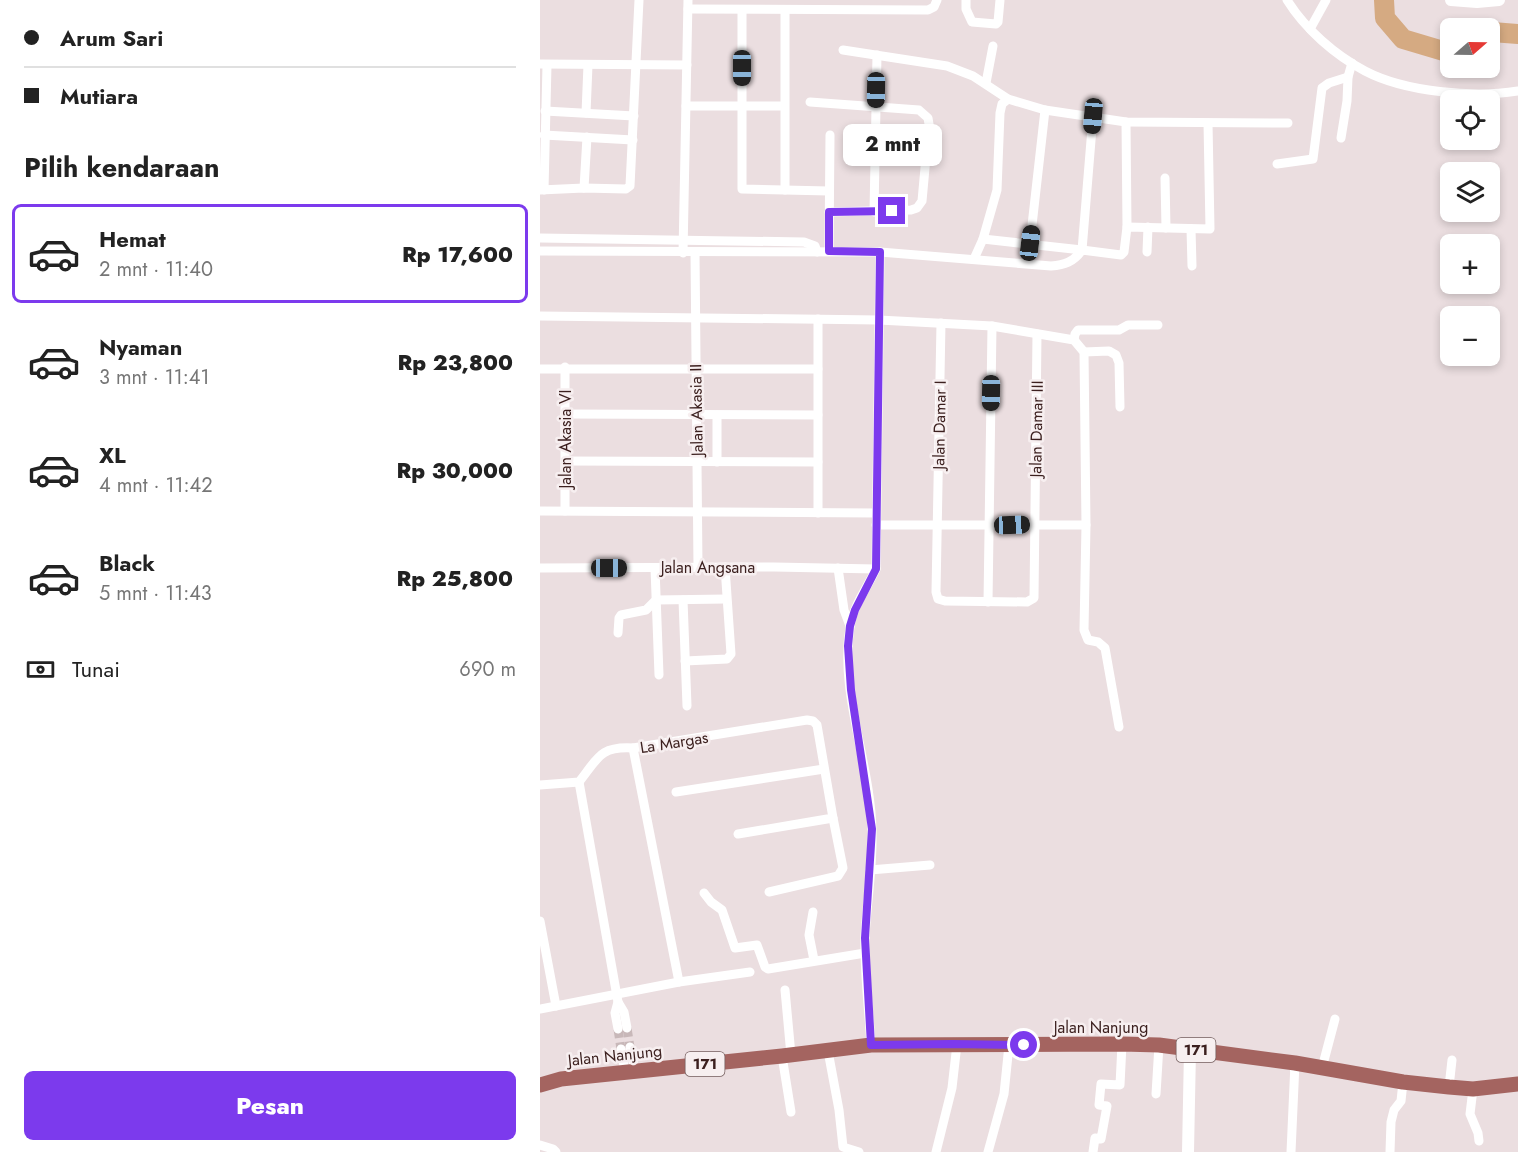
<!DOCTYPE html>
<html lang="id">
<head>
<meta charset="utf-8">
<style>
  body { margin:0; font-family:Jost,sans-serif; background:#f2f2f2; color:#222; height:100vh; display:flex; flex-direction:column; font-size:22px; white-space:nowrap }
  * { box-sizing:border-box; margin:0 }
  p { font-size:20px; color:#767676 }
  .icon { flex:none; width:33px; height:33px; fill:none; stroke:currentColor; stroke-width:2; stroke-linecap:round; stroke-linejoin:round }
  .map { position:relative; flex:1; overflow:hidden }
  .panel { display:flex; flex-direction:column; background:#fff; width:540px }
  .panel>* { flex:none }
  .hud { display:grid; align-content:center; height:132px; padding:0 24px; background:#fff }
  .needle { width:39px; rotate:70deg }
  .controls { position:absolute; left:900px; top:18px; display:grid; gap:12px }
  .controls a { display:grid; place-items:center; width:60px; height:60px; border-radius:9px; background:#fff; box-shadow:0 3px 9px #0003; font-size:30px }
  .end { position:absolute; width:27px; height:27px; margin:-14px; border:8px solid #7c3aed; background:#fff; box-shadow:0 0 0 3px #fff }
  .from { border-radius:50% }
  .bubble { position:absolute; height:42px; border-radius:9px; background:#fff; box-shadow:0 3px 9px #0003; font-size:20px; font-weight:800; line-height:42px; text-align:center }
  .car { position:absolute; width:18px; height:36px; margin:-18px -9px; border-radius:8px; box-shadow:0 0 4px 2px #0007; background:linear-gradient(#222 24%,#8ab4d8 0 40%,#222 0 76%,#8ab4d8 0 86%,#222 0) }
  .hud b { display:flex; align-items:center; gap:21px; height:57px; font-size:22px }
  .hud b+b { border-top:2px solid #e0e0e0 }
  .hud i { width:15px; height:15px; background:#222 }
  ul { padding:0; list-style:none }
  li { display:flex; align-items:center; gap:18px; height:99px; margin:0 12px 9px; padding:0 12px; border:3px solid transparent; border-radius:9px }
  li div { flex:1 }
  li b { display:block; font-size:22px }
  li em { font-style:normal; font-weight:800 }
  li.active { border-color:#7c3aed }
  li>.icon { width:54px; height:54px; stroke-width:1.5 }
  h2 { padding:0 24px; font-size:27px; line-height:72px }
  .pay { display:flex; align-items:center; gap:15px; height:66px; padding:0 24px; font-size:22px }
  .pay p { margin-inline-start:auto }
  .button { display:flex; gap:12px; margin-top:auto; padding:12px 24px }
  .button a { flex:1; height:69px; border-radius:9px; background:#7c3aed; color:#fff; font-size:24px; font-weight:800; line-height:69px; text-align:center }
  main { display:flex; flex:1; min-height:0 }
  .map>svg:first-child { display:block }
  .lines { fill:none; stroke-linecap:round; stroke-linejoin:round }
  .river { stroke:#d5aa82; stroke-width:20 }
  .minor-tunnel { stroke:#c8b8b9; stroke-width:9; stroke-dasharray:9 4.5; stroke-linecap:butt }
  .minor { stroke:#fff; stroke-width:9 }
  .tertiary { stroke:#fff; stroke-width:12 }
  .primary { stroke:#a46460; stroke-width:15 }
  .route { stroke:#7c3aed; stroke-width:8 }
  .labels { text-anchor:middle; stroke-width:5; stroke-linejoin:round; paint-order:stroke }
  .shield { fill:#f7eff0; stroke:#745e5e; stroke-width:1.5 }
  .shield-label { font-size:15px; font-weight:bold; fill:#3c201f }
  .street-label { font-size:16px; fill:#3c201f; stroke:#f7eff0 }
</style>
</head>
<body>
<main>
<section class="panel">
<div class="hud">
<b><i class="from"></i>Arum Sari</b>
<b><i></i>Mutiara</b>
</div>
<h2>Pilih kendaraan</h2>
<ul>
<li class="active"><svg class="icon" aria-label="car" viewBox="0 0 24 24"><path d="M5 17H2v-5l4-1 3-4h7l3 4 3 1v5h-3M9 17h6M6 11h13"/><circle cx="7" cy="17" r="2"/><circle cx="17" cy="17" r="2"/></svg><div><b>Hemat</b><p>2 mnt · 11:40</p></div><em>Rp 17,600</em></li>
<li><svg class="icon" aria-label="car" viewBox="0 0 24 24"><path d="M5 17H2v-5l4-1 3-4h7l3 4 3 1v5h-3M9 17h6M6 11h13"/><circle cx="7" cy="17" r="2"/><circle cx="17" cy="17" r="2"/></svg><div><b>Nyaman</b><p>3 mnt · 11:41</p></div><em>Rp 23,800</em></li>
<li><svg class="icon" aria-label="car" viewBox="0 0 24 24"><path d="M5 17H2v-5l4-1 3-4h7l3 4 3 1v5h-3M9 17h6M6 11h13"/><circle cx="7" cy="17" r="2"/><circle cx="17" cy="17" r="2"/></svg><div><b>XL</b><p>4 mnt · 11:42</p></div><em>Rp 30,000</em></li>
<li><svg class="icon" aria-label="car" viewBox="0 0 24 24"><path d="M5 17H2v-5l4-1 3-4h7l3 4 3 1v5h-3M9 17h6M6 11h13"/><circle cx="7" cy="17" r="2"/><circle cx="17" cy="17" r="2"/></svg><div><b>Black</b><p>5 mnt · 11:43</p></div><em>Rp 25,800</em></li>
</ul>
<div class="pay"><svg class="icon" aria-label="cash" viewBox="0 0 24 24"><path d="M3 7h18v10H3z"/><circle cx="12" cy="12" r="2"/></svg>Tunai<p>690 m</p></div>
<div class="button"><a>Pesan</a></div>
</section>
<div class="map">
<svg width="978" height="1152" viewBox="0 0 978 1152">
  <rect width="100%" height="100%" fill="#ebdee0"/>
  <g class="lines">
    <!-- river -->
    <g class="river">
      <polyline points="844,0 845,18 863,39 910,53"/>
      <polyline points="950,36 952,32 978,34"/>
    </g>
    <!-- minor-tunnel -->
    <g class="minor-tunnel">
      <polyline points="87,1028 90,1047"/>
      <polyline points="78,1029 81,1049"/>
    </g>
    <!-- minor -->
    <g class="minor">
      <polyline points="426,0 426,9 432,22 456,24 458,22 460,0"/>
      <path d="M747 0C765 29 795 55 825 71 865 92 933 98 978 91"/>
      <polyline points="148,9 388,10 394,7 397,0"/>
      <polyline points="202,10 202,189 289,191"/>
      <polyline points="245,11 245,190"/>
      <polyline points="770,29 786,0"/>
      <polyline points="303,50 407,66 433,76 468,99 505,110 586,122 748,123"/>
      <polyline points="0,64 147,65"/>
      <polyline points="446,83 453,46"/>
      <polyline points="270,102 379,110 388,118 389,124 382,201 377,208 371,210 289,212"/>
      <polyline points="146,106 244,106"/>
      <polyline points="5,111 94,116"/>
      <polyline points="46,113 48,65"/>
      <polyline points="586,122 587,227"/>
      <polyline points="4,135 93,140"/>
      <polyline points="801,138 807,101 808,77 812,63"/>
      <polyline points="737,164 773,159 782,88 789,83 808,77"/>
      <polyline points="625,178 626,228"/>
      <polyline points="44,188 47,137"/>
      <polyline points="0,190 44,188 86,189 90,186 99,0"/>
      <polyline points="4,190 7,65"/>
      <polyline points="334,212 337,55"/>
      <polyline points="651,229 652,266"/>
      <polyline points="0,238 264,242 275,246 277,252"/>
      <polyline points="443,239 542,250 553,116"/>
      <polyline points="490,243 505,110"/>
      <path d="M0 251 340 252 511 266C524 265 534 262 542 250L581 255 584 252 587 227 670 229 668 123"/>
      <polyline points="289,251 290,135"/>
      <polyline points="607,252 608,227"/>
      <polyline points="143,253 148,0"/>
      <polyline points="155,253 158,567"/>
      <polyline points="434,259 443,239 457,190 460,113 462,104 468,99"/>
      <polyline points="0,316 339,320 452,326 534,340 544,352 546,525 544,630 548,640 558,642 565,648 579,727"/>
      <polyline points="278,319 278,513"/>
      <polyline points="401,323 396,592 398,599 405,601 487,602 494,598 497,334"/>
      <polyline points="534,340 535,334 538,330 579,330 588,325 618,325"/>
      <polyline points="544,352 569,351 576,355 579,363 580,407"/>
      <polyline points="25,367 25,511"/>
      <polyline points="0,369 278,369"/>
      <polyline points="25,414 278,415"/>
      <polyline points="177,415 177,462"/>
      <polyline points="25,461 278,462"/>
      <polyline points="0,511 336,513"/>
      <polyline points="336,525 546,525"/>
      <polyline points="0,568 234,567 336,569"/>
      <polyline points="115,568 119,675"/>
      <polyline points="298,568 304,610 310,626"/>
      <polyline points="143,600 147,706"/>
      <polyline points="448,602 452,326"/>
      <polyline points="78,633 79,618 81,615 106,610 116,600 186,599"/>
      <polyline points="145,661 187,659 191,654 185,567"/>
      <polyline points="93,748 139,982"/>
      <polyline points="39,782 78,1002 84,1012 87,1028"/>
      <path d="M0 785 39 782C58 758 60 746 93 748L267 720 273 721 277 725 293 818 198 834"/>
      <polyline points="136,792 284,769"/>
      <polyline points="330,870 390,865"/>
      <polyline points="229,892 298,876 303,868 293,818"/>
      <polyline points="164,893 171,902 182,910 195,948 217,945 225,967 228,969 325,953"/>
      <polyline points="273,912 269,935 274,960"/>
      <polyline points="0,921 16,1006"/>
      <polyline points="245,990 251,1055"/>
      <polyline points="0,1009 139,982 210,972"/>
      <polyline points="78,1029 75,1013 78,1002"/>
      <path d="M331 1045C329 1009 324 972 325 936 327 901 333 866 332 831 331 765 299 692 310 627 313 606 327 588 336 569L340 252"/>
      <polyline points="90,1047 95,1071"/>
      <polyline points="81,1049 85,1072"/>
      <polyline points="288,1051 299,1110 303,1147 319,1152"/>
      <polyline points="242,1056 251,1112"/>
      <polyline points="782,1068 795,1019"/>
      <polyline points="909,1087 912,1060"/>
      <polyline points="933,1089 930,1114 938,1133 939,1141"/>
      <polyline points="616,1094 619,1045"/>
      <polyline points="0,1145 13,1149 16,1152"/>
      <polyline points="396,1152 412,1088 417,1044"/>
      <polyline points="448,1152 464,1094 469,1045"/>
      <polyline points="553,1152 555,1138 561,1139 567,1106 559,1105 561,1084 580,1085 582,1044"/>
      <polyline points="751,1152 755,1063"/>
      <polyline points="850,1152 851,1122 854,1110 861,1101 863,1082"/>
    </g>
    <!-- tertiary -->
    <g class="tertiary">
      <polyline points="911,0 937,2 959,0"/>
      <polyline points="648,1152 650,1050"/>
    </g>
    <!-- primary -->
    <polyline class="primary" points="0,1085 21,1079 242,1056 331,1045 582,1044 619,1045 755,1063 863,1082 909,1087 933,1089 978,1084"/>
  </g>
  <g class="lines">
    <!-- route -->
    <polyline class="route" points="352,211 289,212 289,251 340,252 336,569 315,610 310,626 308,646 311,690 332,829 325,938 331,1045 412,1044 484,1045"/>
  </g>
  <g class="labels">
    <!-- shield labels -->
    <g class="shield">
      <rect x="636.5" y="1038" width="39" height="24" rx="4.5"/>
      <rect x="145.5" y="1052" width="39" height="24" rx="4.5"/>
    </g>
    <g class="shield-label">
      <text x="656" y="1055">171</text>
      <text x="165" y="1069">171</text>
    </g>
    <!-- street labels -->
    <g class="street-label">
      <text transform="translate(156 410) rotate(-91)" y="6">Jalan Akasia II</text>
      <text transform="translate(399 425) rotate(-89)" y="6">Jalan Damar I</text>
      <text transform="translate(496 429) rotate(-89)" y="6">Jalan Damar III</text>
      <text transform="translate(25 439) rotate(-90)" y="6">Jalan Akasia VI</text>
      <text x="168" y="573">Jalan Angsana</text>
      <text transform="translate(134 742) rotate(-9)" y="6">La Margas</text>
      <text x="561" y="1033">Jalan Nanjung</text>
      <text transform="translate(75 1055) rotate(-6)" y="6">Jalan Nanjung</text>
    </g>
  </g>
</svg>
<div class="controls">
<a><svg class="needle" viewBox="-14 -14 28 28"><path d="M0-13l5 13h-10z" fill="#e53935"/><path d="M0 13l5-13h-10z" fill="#767676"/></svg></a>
<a><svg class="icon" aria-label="locate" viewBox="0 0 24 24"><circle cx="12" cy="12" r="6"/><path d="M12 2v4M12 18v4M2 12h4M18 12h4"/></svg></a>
<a><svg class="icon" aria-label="layers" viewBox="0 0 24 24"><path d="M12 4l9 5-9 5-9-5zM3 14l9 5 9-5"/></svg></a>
<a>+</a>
<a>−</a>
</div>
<i class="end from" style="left:484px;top:1045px"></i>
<i class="end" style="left:352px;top:211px"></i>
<div class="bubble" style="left:303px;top:124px;width:99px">2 mnt</div>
<i class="car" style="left:202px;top:68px;rotate:180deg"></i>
<i class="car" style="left:336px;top:90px;rotate:181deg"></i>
<i class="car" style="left:553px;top:116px;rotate:185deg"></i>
<i class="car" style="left:490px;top:243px;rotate:7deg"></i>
<i class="car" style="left:451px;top:393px;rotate:181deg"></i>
<i class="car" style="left:472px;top:525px;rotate:88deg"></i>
<i class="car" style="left:69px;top:568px;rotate:90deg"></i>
</div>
</main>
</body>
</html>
